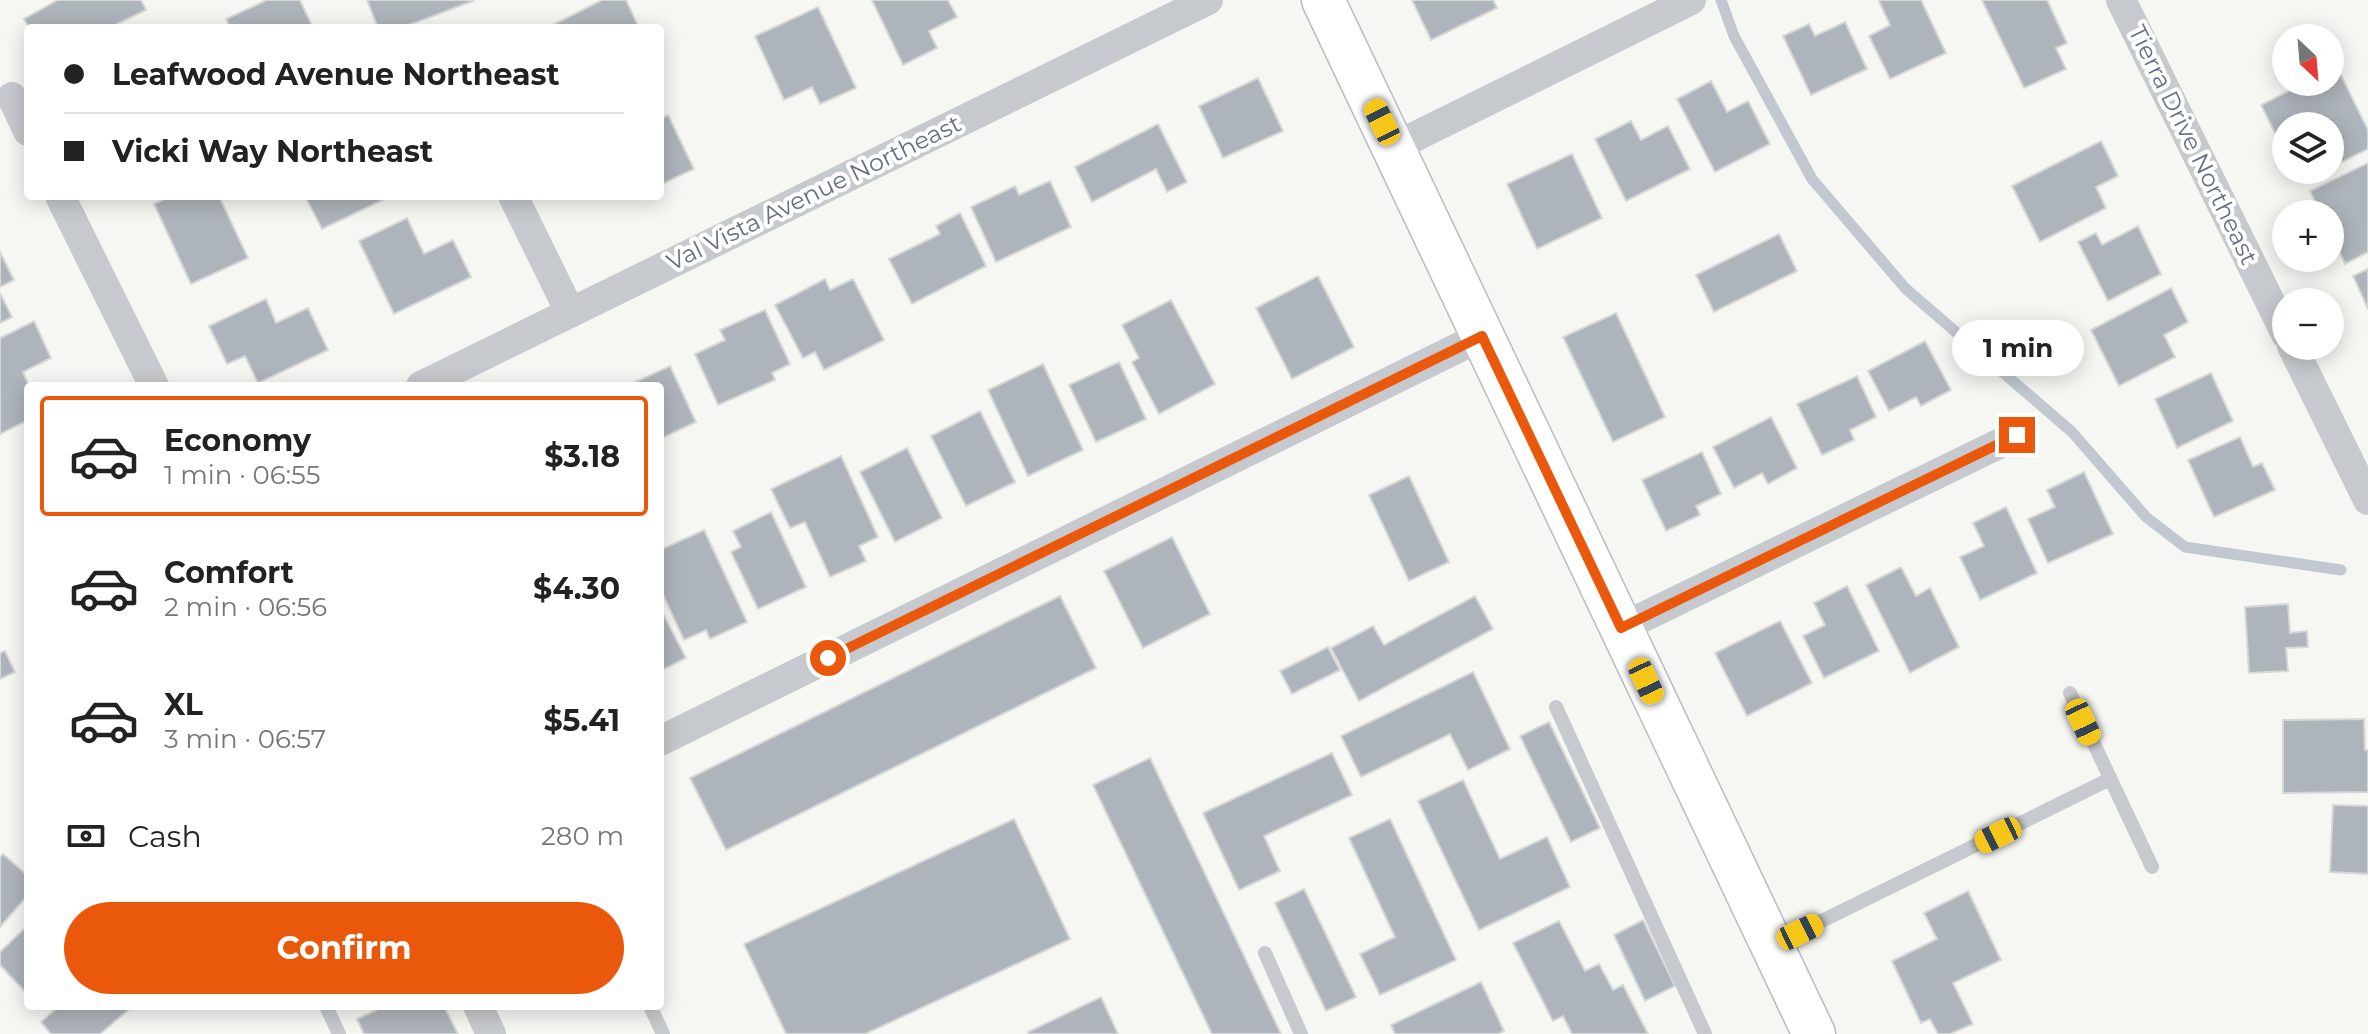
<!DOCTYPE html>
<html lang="en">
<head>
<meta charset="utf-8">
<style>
  body { margin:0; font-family:Montserrat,sans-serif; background:#f2f2f2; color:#222; height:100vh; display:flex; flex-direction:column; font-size:30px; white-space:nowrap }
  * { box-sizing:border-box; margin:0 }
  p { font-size:26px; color:#767676 }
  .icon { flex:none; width:44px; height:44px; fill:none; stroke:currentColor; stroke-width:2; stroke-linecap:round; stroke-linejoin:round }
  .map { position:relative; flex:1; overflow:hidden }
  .drawer { position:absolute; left:24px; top:382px; width:640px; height:628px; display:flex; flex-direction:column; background:#fff; border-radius:8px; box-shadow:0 4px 20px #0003 }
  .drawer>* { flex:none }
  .banner { position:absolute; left:24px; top:24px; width:640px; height:176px; border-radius:8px; box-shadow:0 4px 20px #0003; display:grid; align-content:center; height:176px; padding:0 40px; background:#fff }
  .needle { width:52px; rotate:154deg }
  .buttons { position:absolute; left:2272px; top:24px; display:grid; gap:16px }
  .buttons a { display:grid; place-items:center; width:72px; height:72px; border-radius:50%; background:#fff; box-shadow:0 4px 20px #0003; font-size:40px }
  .end { position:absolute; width:36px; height:36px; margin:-18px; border:10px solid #ea580c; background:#fff; box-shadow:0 0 0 4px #fff }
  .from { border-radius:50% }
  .bubble { position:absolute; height:56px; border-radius:28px; background:#fff; box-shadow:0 4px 20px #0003; font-size:26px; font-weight:700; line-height:56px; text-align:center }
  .car { position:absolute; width:24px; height:48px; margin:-24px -12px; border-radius:10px; box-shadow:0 0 6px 2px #0007; background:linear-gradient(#f5c518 24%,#345 0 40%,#f5c518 0 76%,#345 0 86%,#f5c518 0) }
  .banner b { display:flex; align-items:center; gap:28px; height:76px; font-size:30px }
  .banner b+b { border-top:2px solid #e0e0e0 }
  .banner i { width:20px; height:20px; background:#222 }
  ul { padding:14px 0 0; list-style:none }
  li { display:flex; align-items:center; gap:24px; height:120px; margin:0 16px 12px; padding:0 24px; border:4px solid transparent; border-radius:8px }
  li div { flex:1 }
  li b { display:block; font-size:30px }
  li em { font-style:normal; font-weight:700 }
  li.current { border-color:#ea580c }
  li>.icon { width:72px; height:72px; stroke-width:1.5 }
  .pay { display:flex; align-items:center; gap:20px; height:88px; padding:0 40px; font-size:30px }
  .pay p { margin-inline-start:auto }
  .button { display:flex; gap:16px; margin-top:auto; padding:16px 40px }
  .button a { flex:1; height:92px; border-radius:48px; background:#ea580c; color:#fff; font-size:32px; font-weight:700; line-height:92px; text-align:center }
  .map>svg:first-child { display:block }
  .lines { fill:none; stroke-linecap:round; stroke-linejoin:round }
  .stream { stroke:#c1c8cf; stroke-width:11 }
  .building { fill:#aeb4bb; stroke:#d7d8d5; stroke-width:2 }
  .secondary-casing { stroke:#b8bcc1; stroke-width:45 }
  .lane { stroke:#c6c9cd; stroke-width:14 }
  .street { stroke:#c6c9cd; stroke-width:30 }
  .secondary { stroke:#fff; stroke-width:42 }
  .route { stroke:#ea580c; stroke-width:10 }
  .labels { text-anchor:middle; stroke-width:8; stroke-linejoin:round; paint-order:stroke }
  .street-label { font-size:24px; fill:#647085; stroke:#fff }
</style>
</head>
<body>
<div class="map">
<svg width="2368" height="1034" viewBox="0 0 2368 1034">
  <rect width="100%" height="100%" fill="#f6f6f3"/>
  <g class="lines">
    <!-- stream -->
    <polyline class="stream" points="1721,0 1734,36 1812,179 1906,289 2072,432 2146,517 2185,547 2341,570"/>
  </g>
  <!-- building -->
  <g class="building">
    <polygon points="58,0 141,0 146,10 109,28 29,28 24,19"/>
    <polygon points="267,0 300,0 313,28 230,28 226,19"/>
    <polygon points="367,0 472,0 473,1 401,28 378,28"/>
    <polygon points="602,0 626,0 639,28 547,28"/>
    <polygon points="872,0 948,0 957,17 929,31 937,48 903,65"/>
    <polygon points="1412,0 1493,0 1497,8 1431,40"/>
    <polygon points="1881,0 1921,0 1946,53 1890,79 1869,36 1890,25 1879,1"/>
    <polygon points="1982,0 2047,0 2067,43 2056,48 2066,69 2024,88"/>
    <polygon points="818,7 856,88 820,104 812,87 784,100 755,36"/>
    <polygon points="1845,22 1867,69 1811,95 1783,36 1809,24 1815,36"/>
    <polygon points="2337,67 2368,130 2368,149 2330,168 2330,126 2286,126 2286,155 2261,105 2307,82 2330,82 2330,71"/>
    <polygon points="1258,78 1283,131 1223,158 1199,106"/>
    <polygon points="1711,81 1727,112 1748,101 1770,144 1715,172 1677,99"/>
    <polygon points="668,115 694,169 660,185 660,119"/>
    <polygon points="1631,121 1641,140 1668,126 1690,169 1626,201 1595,139"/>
    <polygon points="1158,124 1187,182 1167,192 1156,169 1092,202 1075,167"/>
    <polygon points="2101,141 2118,176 2096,187 2106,208 2040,242 2012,186"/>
    <polygon points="1572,154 1602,218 1537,249 1507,184"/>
    <polygon points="2368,163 2368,252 2345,264 2330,232 2330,214 2321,214 2310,191"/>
    <polygon points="2294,170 2325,170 2300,182"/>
    <polygon points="1050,181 1071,227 996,262 971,207 1015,186 1019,195"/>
    <polygon points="171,196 219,196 248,258 191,284 154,204"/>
    <polygon points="305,196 391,196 322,229"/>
    <polygon points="960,213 986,266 912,304 889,259 940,234 936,226"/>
    <polygon points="407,218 424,254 453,240 471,277 394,314 359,241"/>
    <polygon points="2138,226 2161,274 2108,301 2078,242 2096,233 2102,245"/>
    <polygon points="1779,234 1797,271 1714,312 1696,275"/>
    <polygon points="0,252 14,280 0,287"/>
    <polygon points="2368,269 2368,309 2353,276"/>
    <polygon points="1318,276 1354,347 1292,379 1256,308"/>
    <polygon points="825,279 830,290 853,279 884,340 824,370 815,352 803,358 775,305"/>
    <polygon points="2171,288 2188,322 2164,335 2175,357 2119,386 2091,330"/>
    <polygon points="0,293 12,317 0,323"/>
    <polygon points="266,299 276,323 308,308 328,350 258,383 245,356 227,364 209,326"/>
    <polygon points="1171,300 1215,384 1159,414 1132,362 1139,358 1122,325"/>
    <polygon points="765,310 790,364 772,373 775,380 718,405 695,354 725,340 720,330"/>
    <polygon points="1616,313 1665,417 1613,442 1563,337"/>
    <polygon points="34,321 51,358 23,372 29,386 28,420 0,434 0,338"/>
    <polygon points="1925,341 1951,390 1921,406 1916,397 1889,411 1868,371"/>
    <polygon points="1119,362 1146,419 1096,442 1069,385"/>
    <polygon points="1043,364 1083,450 1028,476 988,390"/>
    <polygon points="670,366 696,422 660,439 660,386 627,386"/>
    <polygon points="2211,373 2233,421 2177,448 2155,399"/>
    <polygon points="1857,376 1876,417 1850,430 1854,440 1822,455 1797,404"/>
    <polygon points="980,411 1015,482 966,506 931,436"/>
    <polygon points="1771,417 1797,468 1768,484 1762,473 1734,488 1713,447"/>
    <polygon points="2240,437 2253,467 2262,463 2275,490 2214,517 2188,460"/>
    <polygon points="907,448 942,518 895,542 860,472"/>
    <polygon points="1702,452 1721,494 1696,506 1700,515 1666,531 1642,480"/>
    <polygon points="841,456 878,537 859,546 866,561 830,577 805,522 790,528 771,489"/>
    <polygon points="2084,472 2113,534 2048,563 2028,519 2055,507 2047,490"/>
    <polygon points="1409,476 1449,562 1409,581 1369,495"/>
    <polygon points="2006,507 2037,573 1980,600 1960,557 1984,546 1973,523"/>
    <polygon points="771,512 806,587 758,609 731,552 741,547 733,531"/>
    <polygon points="704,530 747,622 710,639 706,630 684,640 660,588 660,550"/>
    <polygon points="1172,537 1210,614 1143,648 1104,571"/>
    <polygon points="1901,567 1916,596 1930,588 1959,647 1910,673 1866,585"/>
    <polygon points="1847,586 1879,651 1824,678 1803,636 1825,625 1814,603"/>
    <polygon points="1060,596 1096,668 726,850 690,778"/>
    <polygon points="1475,596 1493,629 1359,701 1331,648 1373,626 1384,645"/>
    <polygon points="2288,604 2290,633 2307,631 2308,647 2286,648 2288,671 2249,673 2245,607"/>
    <polygon points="660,608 686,658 660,671"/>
    <polygon points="1780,621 1812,683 1747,716 1715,653"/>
    <polygon points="1328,647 1340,670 1292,694 1280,671"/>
    <polygon points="5,651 15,672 0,679 0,653"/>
    <polygon points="1473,672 1510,749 1468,770 1450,734 1361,777 1341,736"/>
    <polygon points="2364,719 2365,750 2368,750 2368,792 2283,793 2283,720"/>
    <polygon points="1549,722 1600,828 1571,842 1520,736"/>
    <polygon points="1332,753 1352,795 1264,836 1280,871 1239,890 1203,813"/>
    <polygon points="1150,758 1281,1034 1212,1034 1093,785"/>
    <polygon points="1463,780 1500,859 1547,837 1570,887 1479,930 1418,801"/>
    <polygon points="2333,805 2368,806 2368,874 2330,872"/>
    <polygon points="1014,819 1070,939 865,1034 786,1034 744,944"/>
    <polygon points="1390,819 1456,960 1380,995 1360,954 1395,937 1349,838"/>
    <polygon points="3,854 28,876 28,895 0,927 0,858"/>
    <polygon points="1304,889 1356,997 1326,1011 1275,903"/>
    <polygon points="1968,891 2001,960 1953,983 1973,1024 1950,1034 1938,1034 1930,1019 1921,1023 1892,961 1937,939 1924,913"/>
    <polygon points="1643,920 1675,986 1645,1001 1614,935"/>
    <polygon points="1559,921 1585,971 1599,964 1613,990 1623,985 1648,1034 1572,1034 1563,1016 1553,1021 1513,943"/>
    <polygon points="28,925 28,995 0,965 0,952"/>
    <polygon points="1481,982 1504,1031 1498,1034 1395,1034 1391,1025"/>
    <polygon points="1101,997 1118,1034 1029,1034 1028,1032"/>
    <polygon points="59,1006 133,1006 100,1034 51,1034 41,1022"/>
    <polygon points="385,1006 444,1006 458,1034 364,1034 357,1019"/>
  </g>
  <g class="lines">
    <!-- secondary casing -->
    <g class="secondary-casing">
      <polyline id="secondary" points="1323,0 1814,1034"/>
    </g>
    <!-- lane -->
    <g class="lane">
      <polyline points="2070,693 2152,867"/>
      <polyline points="1556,707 1705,1034"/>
      <polyline points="1773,945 2110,779"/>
      <polyline points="1265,953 1301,1034"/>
      <polyline points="326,1006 339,1034"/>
      <polyline points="650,1006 663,1034"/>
    </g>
    <!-- street -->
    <g class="street">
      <polyline points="2121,0 2286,334"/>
      <polyline points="12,97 28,131"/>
      <polyline points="1394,147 1691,0"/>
      <polyline points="60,196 154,386"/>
      <polyline points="513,196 570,312"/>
      <polyline points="2292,346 2368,500"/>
      <polyline points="421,386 1208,0"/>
      <polyline points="1621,628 2017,435"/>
      <polyline points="660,741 1482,336"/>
      <polyline points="478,1006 491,1034"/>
    </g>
    <!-- secondary -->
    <use href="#secondary" class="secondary"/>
  </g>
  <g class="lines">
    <!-- route -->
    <polyline class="route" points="828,658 1482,336 1621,628 2017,435"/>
  </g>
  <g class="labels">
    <!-- street labels -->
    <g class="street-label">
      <text transform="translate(2193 145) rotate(64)" y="8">Tierra Drive Northeast</text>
      <text transform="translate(814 193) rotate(-26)" y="8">Val Vista Avenue Northeast</text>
    </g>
  </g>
</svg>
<div class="buttons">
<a><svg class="needle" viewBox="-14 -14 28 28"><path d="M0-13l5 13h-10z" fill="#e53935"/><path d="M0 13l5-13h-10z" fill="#767676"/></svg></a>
<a><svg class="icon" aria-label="layers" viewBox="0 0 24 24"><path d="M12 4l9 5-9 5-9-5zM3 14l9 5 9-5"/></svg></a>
<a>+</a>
<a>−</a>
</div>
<i class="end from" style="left:828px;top:658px"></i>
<i class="end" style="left:2017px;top:435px"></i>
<div class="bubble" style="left:1952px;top:320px;width:132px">1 min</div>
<i class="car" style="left:1382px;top:122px;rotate:334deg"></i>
<i class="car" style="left:1646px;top:681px;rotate:155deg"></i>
<i class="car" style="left:2083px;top:722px;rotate:155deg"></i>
<i class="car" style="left:1998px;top:835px;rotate:244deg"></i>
<i class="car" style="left:1800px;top:932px;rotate:64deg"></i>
<div class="banner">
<b><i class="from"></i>Leafwood Avenue Northeast</b>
<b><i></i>Vicki Way Northeast</b>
</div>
<section class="drawer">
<ul>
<li class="current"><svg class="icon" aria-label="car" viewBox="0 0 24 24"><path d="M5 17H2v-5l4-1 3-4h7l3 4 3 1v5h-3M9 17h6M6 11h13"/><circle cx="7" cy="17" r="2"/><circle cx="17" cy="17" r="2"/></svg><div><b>Economy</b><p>1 min · 06:55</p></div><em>$3.18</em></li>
<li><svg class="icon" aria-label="car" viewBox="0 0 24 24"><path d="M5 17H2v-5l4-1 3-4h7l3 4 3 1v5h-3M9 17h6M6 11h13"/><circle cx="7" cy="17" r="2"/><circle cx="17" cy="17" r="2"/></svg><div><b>Comfort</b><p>2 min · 06:56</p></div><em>$4.30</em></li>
<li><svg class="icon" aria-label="car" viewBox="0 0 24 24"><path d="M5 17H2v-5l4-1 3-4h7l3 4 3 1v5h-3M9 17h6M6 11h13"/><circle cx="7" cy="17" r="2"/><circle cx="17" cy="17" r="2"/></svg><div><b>XL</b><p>3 min · 06:57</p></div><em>$5.41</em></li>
</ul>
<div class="pay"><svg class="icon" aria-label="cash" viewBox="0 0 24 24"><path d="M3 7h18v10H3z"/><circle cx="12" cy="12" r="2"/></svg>Cash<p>280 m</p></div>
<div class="button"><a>Confirm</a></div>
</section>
</div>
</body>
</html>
